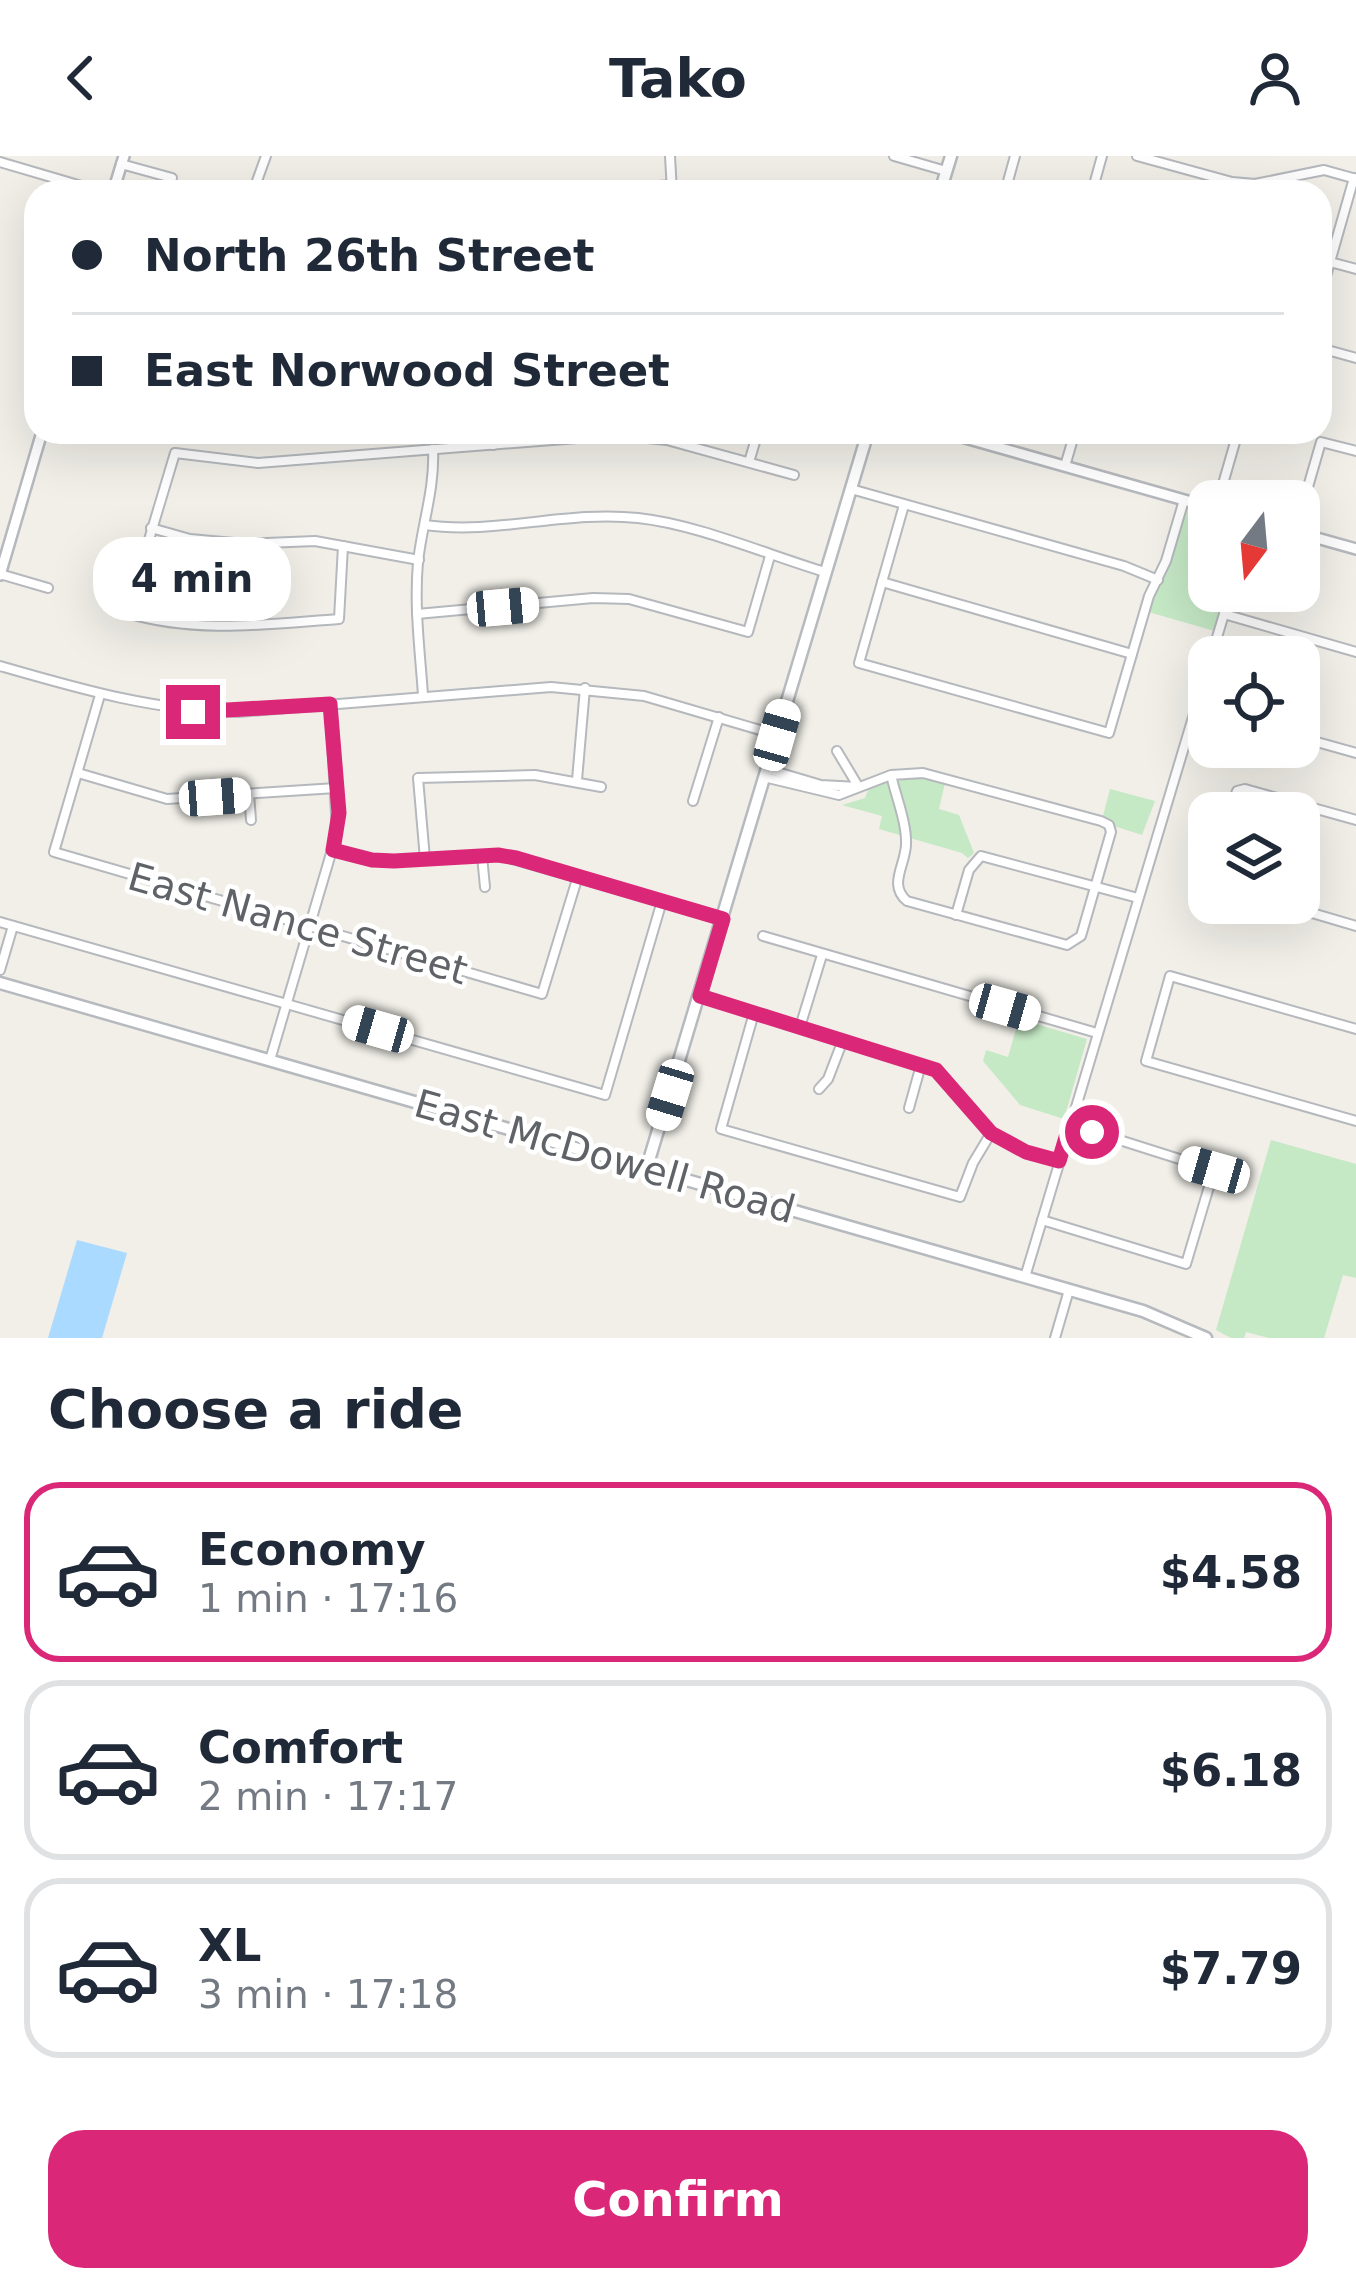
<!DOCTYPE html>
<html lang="en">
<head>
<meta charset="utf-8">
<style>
  body { margin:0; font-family:"DejaVu Sans",sans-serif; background:#f2f2f3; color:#1f2937; height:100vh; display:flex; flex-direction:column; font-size:45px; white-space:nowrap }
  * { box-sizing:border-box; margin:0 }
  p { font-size:39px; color:#747a83 }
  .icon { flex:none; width:66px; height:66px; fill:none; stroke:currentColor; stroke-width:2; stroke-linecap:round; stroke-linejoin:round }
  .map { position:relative; height:1182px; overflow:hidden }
  .panel { display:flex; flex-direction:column; background:#fff; flex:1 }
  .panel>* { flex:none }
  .banner { position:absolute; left:24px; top:24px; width:1308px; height:264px; border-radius:36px; box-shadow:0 12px 48px #0002; display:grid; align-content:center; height:264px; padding:0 48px; background:#fff }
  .needle { width:78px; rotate:196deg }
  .controls { position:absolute; left:1188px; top:324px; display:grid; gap:24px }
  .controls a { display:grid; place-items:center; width:132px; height:132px; border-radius:24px; background:#fff; box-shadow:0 12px 48px #0002; font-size:60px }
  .end { position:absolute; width:54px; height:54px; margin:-27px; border:15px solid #db2777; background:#fff; box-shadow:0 0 0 6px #fff }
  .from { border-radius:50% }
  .bubble { position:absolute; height:84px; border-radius:36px; background:#fff; box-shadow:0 12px 48px #0002; font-size:39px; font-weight:600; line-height:84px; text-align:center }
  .car { position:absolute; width:36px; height:72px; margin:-36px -18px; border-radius:15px; box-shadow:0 0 9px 3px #0007; background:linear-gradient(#fff 24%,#345 0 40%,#fff 0 76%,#345 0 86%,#fff 0) }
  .banner b { display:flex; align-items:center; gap:42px; height:114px; font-size:45px }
  .banner b+b { border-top:3px solid #e0e1e3 }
  .banner i { width:30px; height:30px; background:#1f2937 }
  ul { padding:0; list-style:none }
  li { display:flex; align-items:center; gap:36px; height:180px; margin:0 24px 18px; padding:0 24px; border:6px solid #e0e1e3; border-radius:36px }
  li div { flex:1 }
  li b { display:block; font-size:45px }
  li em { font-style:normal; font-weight:600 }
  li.current { border-color:#db2777 }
  li>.icon { width:108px; height:108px; stroke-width:1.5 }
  h2 { padding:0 48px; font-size:54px; line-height:144px }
  .button { display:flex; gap:24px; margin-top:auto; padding:24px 48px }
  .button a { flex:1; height:138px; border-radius:36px; background:#db2777; color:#fff; font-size:48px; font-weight:600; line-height:138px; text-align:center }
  header { display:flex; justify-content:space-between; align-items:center; height:156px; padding:0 48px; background:#fff; font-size:54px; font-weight:600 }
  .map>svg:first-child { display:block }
  .green { fill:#c5e8c5 }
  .water { fill:#aadaff }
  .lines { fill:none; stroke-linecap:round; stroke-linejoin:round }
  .minor-casing { stroke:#b5b8bc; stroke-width:12 }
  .tertiary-casing { stroke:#b5b8bc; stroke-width:14 }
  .secondary-casing { stroke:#b6babf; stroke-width:15 }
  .minor { stroke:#fff; stroke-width:8 }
  .tertiary { stroke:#fff; stroke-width:9 }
  .secondary { stroke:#fff; stroke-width:10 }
  .route { stroke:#db2777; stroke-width:15 }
  .labels { text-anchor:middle; stroke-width:9; stroke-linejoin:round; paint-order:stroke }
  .street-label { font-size:39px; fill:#5f6368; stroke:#fff }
</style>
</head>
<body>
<header><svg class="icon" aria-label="back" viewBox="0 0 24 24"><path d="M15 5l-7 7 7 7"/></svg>Tako<svg class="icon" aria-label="person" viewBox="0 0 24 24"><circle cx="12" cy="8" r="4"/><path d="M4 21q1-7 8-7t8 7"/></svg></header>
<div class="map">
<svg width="1356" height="1182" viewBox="0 0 1356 1182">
  <rect width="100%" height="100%" fill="#f1efe8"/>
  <!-- green -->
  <g class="green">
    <polygon points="1184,344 1209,351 1209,435 1231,435 1218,476 1145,455"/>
    <polygon points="918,622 945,627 939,653 959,659 974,697 968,702 962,697 879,673 882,660 842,649 865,642 868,634 887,626"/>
    <polygon points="1110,633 1155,645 1142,679 1114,670 1103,660"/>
    <polygon points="1019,863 1087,883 1064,963 1020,949 983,905 986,894 1008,901"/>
    <polygon points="1271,984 1356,1008 1356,1122 1343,1119 1324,1182 1269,1182 1246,1176 1244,1182 1231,1182 1216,1174"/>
  </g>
  <!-- water -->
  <polygon class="water" points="77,1084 127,1097 102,1182 48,1182"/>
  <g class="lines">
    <!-- minor casing -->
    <g class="minor-casing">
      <g id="minor">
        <polyline points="670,0 672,36"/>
        <polyline points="894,0 946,15"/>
        <polyline points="1137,0 1232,26 1255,28 1324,14 1356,23"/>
        <polyline points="0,6 102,36"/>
        <polyline points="121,8 172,22"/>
        <polyline points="253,36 266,0"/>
        <polyline points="577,36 672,29"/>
        <polyline points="1005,36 1015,0"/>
        <polyline points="1092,36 1102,0"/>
        <polyline points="1330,106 1356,113"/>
        <polyline points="1320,141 1354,22"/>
        <polyline points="1320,192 1356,202"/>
        <polyline points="74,276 94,282"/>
        <polyline points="492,276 493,289"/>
        <polyline points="749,306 758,276"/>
        <polyline points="1065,310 1075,276"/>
        <polyline points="851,333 1124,410 1158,424"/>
        <polyline points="1218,345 1238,276"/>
        <polyline points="904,349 859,507 1109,577 1149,440 1166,405 1184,344"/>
        <polyline points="1299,362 1321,286 1356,295"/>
        <path d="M425 369C496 379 567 354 638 362 696 368 768 399 825 416"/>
        <polyline points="151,372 190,383 245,388 315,385 419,404"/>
        <path d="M343 390 339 463C268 468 196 478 127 457L175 297 258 307 616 279 667 284 794 319"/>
        <polyline points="0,418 48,432"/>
        <polyline points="882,426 1132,498"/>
        <polyline points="417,458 593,442 629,443 748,476 770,400"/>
        <polyline points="1224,458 1356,496"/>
        <polyline points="1211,501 1231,435"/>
        <path d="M0 510C80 533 155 555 238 556L551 531 644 540 777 579"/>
        <polyline points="100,539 54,696 542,838 578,720"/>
        <path d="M423 539C420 495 414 451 418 406 422 368 435 333 433 293"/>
        <polyline points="1299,581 1356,597"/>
        <polyline points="837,595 858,630"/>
        <polyline points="767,613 821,629 858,631"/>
        <polyline points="78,617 167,643 336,632"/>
        <path d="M764 621 839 639 891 619 923 617 1101 665 1109 669 1111 676 1081 780 1067 789 907 745C888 729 905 710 906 689 907 667 896 641 891 619"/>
        <polyline points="577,624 585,532"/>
        <polyline points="249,638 251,664"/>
        <polyline points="693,645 719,561"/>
        <polyline points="1229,657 1237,635 1245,633 1356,664"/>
        <polyline points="333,694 372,704 394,705 498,699 722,763"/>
        <polyline points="482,700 485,731"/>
        <polyline points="425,703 418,622 535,619 601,631"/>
        <polyline points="1278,747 1356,770"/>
        <polyline points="956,759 969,714 981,700 1138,742"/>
        <polyline points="0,766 605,939 662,745"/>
        <polyline points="763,780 1097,877"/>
        <polyline points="0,814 13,770"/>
        <polyline points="700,840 936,914 991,977 1026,996 1059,1005"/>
        <polyline points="754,857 721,973 960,1041 973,1007 991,977"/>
        <polyline points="800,871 822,799"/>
        <polyline points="1356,873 1170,820 1146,905 1356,965"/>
        <polyline points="270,904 337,677 330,547"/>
        <polyline points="819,933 828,923 843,884"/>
        <polyline points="909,952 921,909"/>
        <polyline points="1042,1064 1186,1108 1214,1014 1069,968"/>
        <polyline points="1025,1121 1209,508"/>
        <polyline points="1055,1182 1069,1134"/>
      </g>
    </g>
    <!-- tertiary casing -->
    <g class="tertiary-casing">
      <g id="tertiary">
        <polyline points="113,36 124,0"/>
        <polyline points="944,276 1209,351"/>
        <polyline points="1299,377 1356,393"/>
        <polyline points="0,419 42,276"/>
      </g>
    </g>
    <!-- secondary casing -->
    <g class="secondary-casing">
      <g id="secondary">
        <polyline points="940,36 951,0"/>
        <polyline points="0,827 1143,1155 1206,1182"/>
        <polyline points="647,1011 868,276"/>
      </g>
    </g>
    <!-- minor -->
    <use href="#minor" class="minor"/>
    <!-- tertiary -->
    <use href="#tertiary" class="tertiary"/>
    <!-- secondary -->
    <use href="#secondary" class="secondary"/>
  </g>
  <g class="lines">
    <!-- route -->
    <polyline class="route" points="193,556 330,548 339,657 333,694 372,704 394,705 498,699 516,702 723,763 700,840 936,914 991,977 1026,996 1059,1005 1070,968 1092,976"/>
  </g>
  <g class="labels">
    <!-- street labels -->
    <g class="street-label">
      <text transform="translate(298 767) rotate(16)" y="14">East Nance Street</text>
      <text transform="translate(605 1000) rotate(16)" y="14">East McDowell Road</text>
    </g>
  </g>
</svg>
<div class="controls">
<a><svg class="needle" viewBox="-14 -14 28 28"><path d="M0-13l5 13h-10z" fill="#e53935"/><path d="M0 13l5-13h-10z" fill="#747a83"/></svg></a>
<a><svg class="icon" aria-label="locate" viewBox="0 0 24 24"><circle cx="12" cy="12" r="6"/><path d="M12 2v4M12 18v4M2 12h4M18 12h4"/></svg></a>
<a><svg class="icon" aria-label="layers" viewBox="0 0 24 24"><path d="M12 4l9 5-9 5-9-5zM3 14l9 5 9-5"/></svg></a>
</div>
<i class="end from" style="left:1092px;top:976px"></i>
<i class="end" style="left:193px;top:556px"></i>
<div class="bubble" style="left:93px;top:381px;width:198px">4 min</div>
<i class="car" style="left:503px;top:451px;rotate:85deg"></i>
<i class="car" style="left:777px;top:579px;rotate:16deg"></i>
<i class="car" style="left:215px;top:641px;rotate:86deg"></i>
<i class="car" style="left:1005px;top:851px;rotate:106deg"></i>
<i class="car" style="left:378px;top:873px;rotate:286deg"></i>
<i class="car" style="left:670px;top:939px;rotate:197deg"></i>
<i class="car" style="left:1214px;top:1014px;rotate:286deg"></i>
<div class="banner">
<b><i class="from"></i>North 26th Street</b>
<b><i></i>East Norwood Street</b>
</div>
</div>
<section class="panel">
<h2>Choose a ride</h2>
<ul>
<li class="current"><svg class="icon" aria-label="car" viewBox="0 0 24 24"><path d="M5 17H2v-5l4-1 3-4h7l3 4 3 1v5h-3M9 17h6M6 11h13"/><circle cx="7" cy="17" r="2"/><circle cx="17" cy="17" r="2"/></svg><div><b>Economy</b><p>1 min · 17:16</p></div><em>$4.58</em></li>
<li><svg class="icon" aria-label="car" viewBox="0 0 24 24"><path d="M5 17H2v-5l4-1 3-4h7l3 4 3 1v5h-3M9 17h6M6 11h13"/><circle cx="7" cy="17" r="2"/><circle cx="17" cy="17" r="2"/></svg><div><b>Comfort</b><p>2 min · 17:17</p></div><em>$6.18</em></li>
<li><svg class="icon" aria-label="car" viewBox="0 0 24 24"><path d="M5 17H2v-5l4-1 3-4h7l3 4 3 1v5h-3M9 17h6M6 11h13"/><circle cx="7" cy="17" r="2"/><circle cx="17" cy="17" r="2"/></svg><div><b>XL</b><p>3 min · 17:18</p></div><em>$7.79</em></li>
</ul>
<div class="button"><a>Confirm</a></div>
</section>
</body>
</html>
